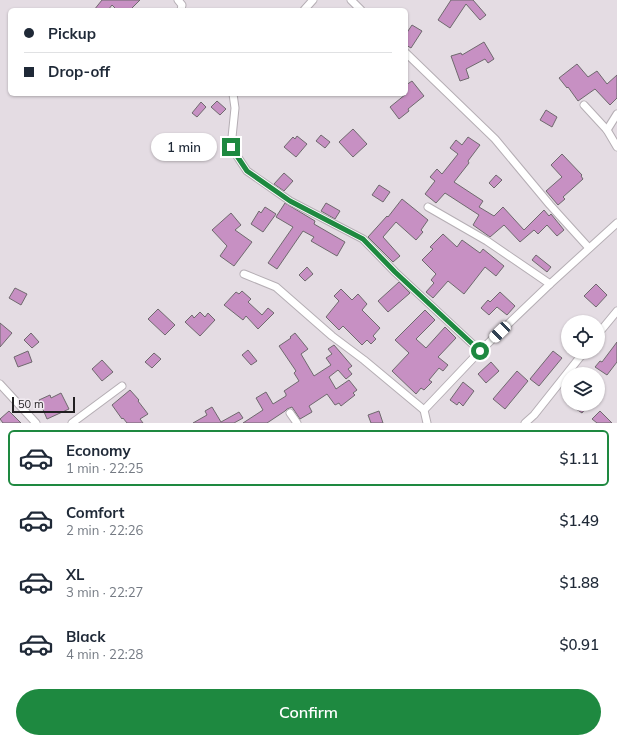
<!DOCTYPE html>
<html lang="en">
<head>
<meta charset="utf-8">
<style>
  body { margin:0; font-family:Mulish,sans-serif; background:#f6f6f7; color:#1f2937; height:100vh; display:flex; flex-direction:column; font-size:15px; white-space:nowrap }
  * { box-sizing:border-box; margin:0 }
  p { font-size:13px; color:#747a83 }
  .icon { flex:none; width:22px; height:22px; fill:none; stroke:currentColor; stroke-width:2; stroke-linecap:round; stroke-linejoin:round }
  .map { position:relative; height:423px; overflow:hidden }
  .panel { display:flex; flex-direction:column; background:#fff; flex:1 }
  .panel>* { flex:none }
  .hud { position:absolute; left:8px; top:8px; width:400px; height:88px; border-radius:6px; box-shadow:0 1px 3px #0004; display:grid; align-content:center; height:88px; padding:0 16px; background:#fff }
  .buttons { position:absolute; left:561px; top:315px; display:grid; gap:8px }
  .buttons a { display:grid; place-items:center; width:44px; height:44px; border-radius:50%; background:#fff; box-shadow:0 1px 3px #0004; font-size:20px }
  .scale { position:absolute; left:12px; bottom:10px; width:63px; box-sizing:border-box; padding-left:4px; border:2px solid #211f21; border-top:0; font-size:11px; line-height:14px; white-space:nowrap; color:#211f21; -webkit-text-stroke:3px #f1eaf0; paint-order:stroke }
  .end { position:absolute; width:18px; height:18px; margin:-9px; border:5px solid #1e8940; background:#fff; box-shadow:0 0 0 2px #fff }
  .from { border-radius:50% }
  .bubble { position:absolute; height:28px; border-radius:14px; background:#fff; box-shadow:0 1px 3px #0004; font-size:13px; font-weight:600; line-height:28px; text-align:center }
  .car { position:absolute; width:12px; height:24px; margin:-12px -6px; border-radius:5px; box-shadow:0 0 3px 1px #0007; background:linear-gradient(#fff 24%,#345 0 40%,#fff 0 76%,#345 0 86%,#fff 0) }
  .hud b { display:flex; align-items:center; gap:14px; height:38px; font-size:15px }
  .hud b+b { border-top:1px solid #e0e1e3 }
  .hud i { width:10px; height:10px; background:#1f2937 }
  ul { padding:7px 0 0; list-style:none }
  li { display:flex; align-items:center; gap:12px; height:56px; margin:0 8px 6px; padding:0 8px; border:2px solid transparent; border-radius:6px }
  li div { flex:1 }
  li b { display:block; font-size:15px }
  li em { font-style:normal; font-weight:600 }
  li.on { border-color:#1e8940 }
  li>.icon { width:36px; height:36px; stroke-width:1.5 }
  .button { display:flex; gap:8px; margin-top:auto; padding:8px 16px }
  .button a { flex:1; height:46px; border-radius:24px; background:#1e8940; color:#fff; font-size:16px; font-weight:600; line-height:46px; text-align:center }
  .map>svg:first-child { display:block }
  .building { fill:#c790c3; stroke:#6f696e }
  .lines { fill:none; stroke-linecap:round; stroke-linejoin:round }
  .street-casing { stroke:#b5aeb4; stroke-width:9 }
  .street { stroke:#fff; stroke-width:7 }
  .route { stroke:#1e8940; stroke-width:5 }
</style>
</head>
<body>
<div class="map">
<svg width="617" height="423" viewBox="0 0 617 423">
  <rect width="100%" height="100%" fill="#e4dce3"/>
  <!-- building -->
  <g class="building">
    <polygon points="102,0 140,0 130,10 117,10 112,5 108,10 94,10"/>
    <polygon points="451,0 473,0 486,15 480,20 466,4 450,28 438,20"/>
    <polygon points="412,25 422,31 411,48 406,45 406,34"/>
    <polygon points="484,42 494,59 488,63 485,59 466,69 469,78 460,81 451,56 461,53 462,55"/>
    <polygon points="577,64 588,77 597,71 607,84 617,75 617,98 610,105 595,89 578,101 568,87 567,88 559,78"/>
    <polygon points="412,81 424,96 408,109 409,111 399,119 390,107 406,94 406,85"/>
    <polygon points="217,101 226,109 220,115 211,107"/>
    <polygon points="201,102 206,107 197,117 192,113"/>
    <polygon points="546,110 557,117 552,127 540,120"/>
    <polygon points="353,129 367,144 353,157 339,142"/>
    <polygon points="321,135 330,142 325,148 316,141"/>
    <polygon points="297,136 307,144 296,157 284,147 293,137 295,139"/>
    <polygon points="468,137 480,145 468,161 469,163 454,182 483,201 479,207 494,216 503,207 524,230 544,210 549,216 551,214 564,230 557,236 547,225 538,234 534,230 520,242 504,225 490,237 473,225 479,215 445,193 436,203 425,194 435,181 430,177 437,169 442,174 458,154 450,148 456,140 462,145"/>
    <polygon points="562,154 582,175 581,176 583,179 563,197 565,199 558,205 546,191 562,177 551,165"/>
    <polygon points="284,173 293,181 284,191 274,184"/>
    <polygon points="496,175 502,180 494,188 489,183"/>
    <polygon points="379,185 390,192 383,202 372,195"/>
    <polygon points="402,199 428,220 421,230 423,232 416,240 396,222 383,237 400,256 393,262 368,237 387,216 388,217"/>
    <polygon points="285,203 315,221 314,224 345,242 337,256 311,241 314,237 303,231 277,269 268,263 293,227 276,217"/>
    <polygon points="326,203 340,211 335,219 321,211"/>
    <polygon points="265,207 276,214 263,232 251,224 259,211 261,213"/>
    <polygon points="231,213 241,225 235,230 252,242 234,266 220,256 227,246 212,230"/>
    <polygon points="443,234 457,247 462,240 480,253 483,249 504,266 496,276 485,267 464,294 448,281 433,298 426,292 434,283 431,280 436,274 422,260 433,249 430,247"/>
    <polygon points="536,255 551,267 547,272 532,260"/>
    <polygon points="307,267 313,274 305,281 299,275"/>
    <polygon points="399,282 410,293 388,312 378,301"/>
    <polygon points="596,284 607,295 596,307 584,296"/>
    <polygon points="15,288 27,294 21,305 9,298"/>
    <polygon points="341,289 352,300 358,294 367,304 362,310 380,328 373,336 376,339 371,344 367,340 362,345 343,326 339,330 326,317 339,301 334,296"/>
    <polygon points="242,291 251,299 248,302 262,315 268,308 274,313 258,329 246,316 243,320 224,305 236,292 239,294"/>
    <polygon points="500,292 515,306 507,315 497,307 489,315 481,308 488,300 490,302"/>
    <polygon points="158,309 175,325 165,335 148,319"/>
    <polygon points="425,310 435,320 416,339 426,348 445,327 456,338 438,357 448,365 443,371 439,368 429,380 432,382 424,390 421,388 416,394 392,371 409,353 395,340"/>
    <polygon points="200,312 205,317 208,313 215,320 200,336 185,322 192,315 194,318"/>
    <polygon points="0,323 12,333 0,347"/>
    <polygon points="31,333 39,342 32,348 24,340"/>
    <polygon points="295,333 308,349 301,354 314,376 331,365 326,358 332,354 328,349 334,345 352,366 348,369 352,374 346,379 338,370 329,377 336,389 349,380 357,390 353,393 355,395 341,406 339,403 335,405 327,394 309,406 312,412 300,419 292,407 287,409 285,411 267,423 243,423 263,410 256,398 266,392 273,404 286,396 286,394 284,391 299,381 294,373 296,371 279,346 291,338 290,337"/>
    <polygon points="617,342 617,362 607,375 595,367 600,361 602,362"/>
    <polygon points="248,350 257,361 251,365 242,355"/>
    <polygon points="28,351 32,362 18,367 14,357"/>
    <polygon points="553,351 562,358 539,386 530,379"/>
    <polygon points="154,353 161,359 152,368 145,362"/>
    <polygon points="102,360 113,372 102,381 92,369"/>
    <polygon points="491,362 499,371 486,383 478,374"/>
    <polygon points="517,371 528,381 505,409 493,399"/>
    <polygon points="463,382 474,391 463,406 459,402 457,405 450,400"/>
    <polygon points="130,390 139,400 138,401 148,414 140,419 143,423 127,423 123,418 122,419 112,405"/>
    <polygon points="61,393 69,409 47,419 39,400 50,395 51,398"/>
    <polygon points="569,404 589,404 582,413"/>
    <polygon points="212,407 221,422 239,412 243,418 234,423 193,423 207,415 205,411"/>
    <polygon points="9,411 21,423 3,423 0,419"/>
    <polygon points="379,411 383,423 371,423 368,415"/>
    <polygon points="600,411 612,423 597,423 592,419"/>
  </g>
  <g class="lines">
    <!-- street casing -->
    <g class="street-casing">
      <g id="street">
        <polyline points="178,0 182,5 181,10"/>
        <polyline points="351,0 361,10"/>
        <polyline points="304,10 313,0"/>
        <polyline points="406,53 495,139 550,205 589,248"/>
        <polyline points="233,94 235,108 231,147 247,171 290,201 363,239 395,272 480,351"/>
        <polyline points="584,105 607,130 617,147"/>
        <polyline points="607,130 617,114"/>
        <polyline points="428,207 487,241 550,284"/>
        <polyline points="244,274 276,287 332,336 364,360 424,410"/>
        <polyline points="598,334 617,311"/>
        <polyline points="0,384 36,423"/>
        <polyline points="290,413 297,423"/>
        <polyline points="72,423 122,386"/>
        <polyline points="427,423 424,410 480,351 550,284 617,223"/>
        <polyline points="525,423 534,415 584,352"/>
      </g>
    </g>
    <!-- street -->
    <use href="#street" class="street"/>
  </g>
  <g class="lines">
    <!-- route -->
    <polyline class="route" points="231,147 247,171 290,201 363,239 395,272 480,351"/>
  </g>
</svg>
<div class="buttons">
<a><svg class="icon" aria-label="locate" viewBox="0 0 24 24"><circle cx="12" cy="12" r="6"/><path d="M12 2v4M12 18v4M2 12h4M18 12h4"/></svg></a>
<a><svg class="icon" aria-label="layers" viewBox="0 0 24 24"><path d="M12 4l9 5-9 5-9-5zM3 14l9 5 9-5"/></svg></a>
</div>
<div class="scale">50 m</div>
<i class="end from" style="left:480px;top:351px"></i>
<i class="end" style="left:231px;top:147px"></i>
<div class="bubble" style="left:151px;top:133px;width:66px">1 min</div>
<i class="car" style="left:500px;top:332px;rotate:226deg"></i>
<div class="hud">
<b><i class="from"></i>Pickup</b>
<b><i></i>Drop-off</b>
</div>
</div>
<section class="panel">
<ul>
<li class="on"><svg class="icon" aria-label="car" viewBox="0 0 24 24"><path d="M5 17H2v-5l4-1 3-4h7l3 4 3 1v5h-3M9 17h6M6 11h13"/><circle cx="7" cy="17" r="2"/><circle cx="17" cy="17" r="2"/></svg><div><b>Economy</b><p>1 min · 22:25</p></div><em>$1.11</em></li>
<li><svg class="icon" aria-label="car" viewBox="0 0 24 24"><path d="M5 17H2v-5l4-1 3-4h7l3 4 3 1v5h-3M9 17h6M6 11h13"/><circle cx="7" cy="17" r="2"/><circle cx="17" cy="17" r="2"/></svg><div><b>Comfort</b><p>2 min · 22:26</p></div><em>$1.49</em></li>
<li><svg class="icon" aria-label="car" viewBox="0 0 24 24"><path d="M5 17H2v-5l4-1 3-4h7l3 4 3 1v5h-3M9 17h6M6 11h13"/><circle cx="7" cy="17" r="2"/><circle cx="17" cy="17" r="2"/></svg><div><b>XL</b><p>3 min · 22:27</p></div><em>$1.88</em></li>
<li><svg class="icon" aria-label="car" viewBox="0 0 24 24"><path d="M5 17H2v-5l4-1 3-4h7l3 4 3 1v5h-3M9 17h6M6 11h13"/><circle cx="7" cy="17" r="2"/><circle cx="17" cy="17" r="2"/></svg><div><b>Black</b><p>4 min · 22:28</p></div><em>$0.91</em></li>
</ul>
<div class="button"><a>Confirm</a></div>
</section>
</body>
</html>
